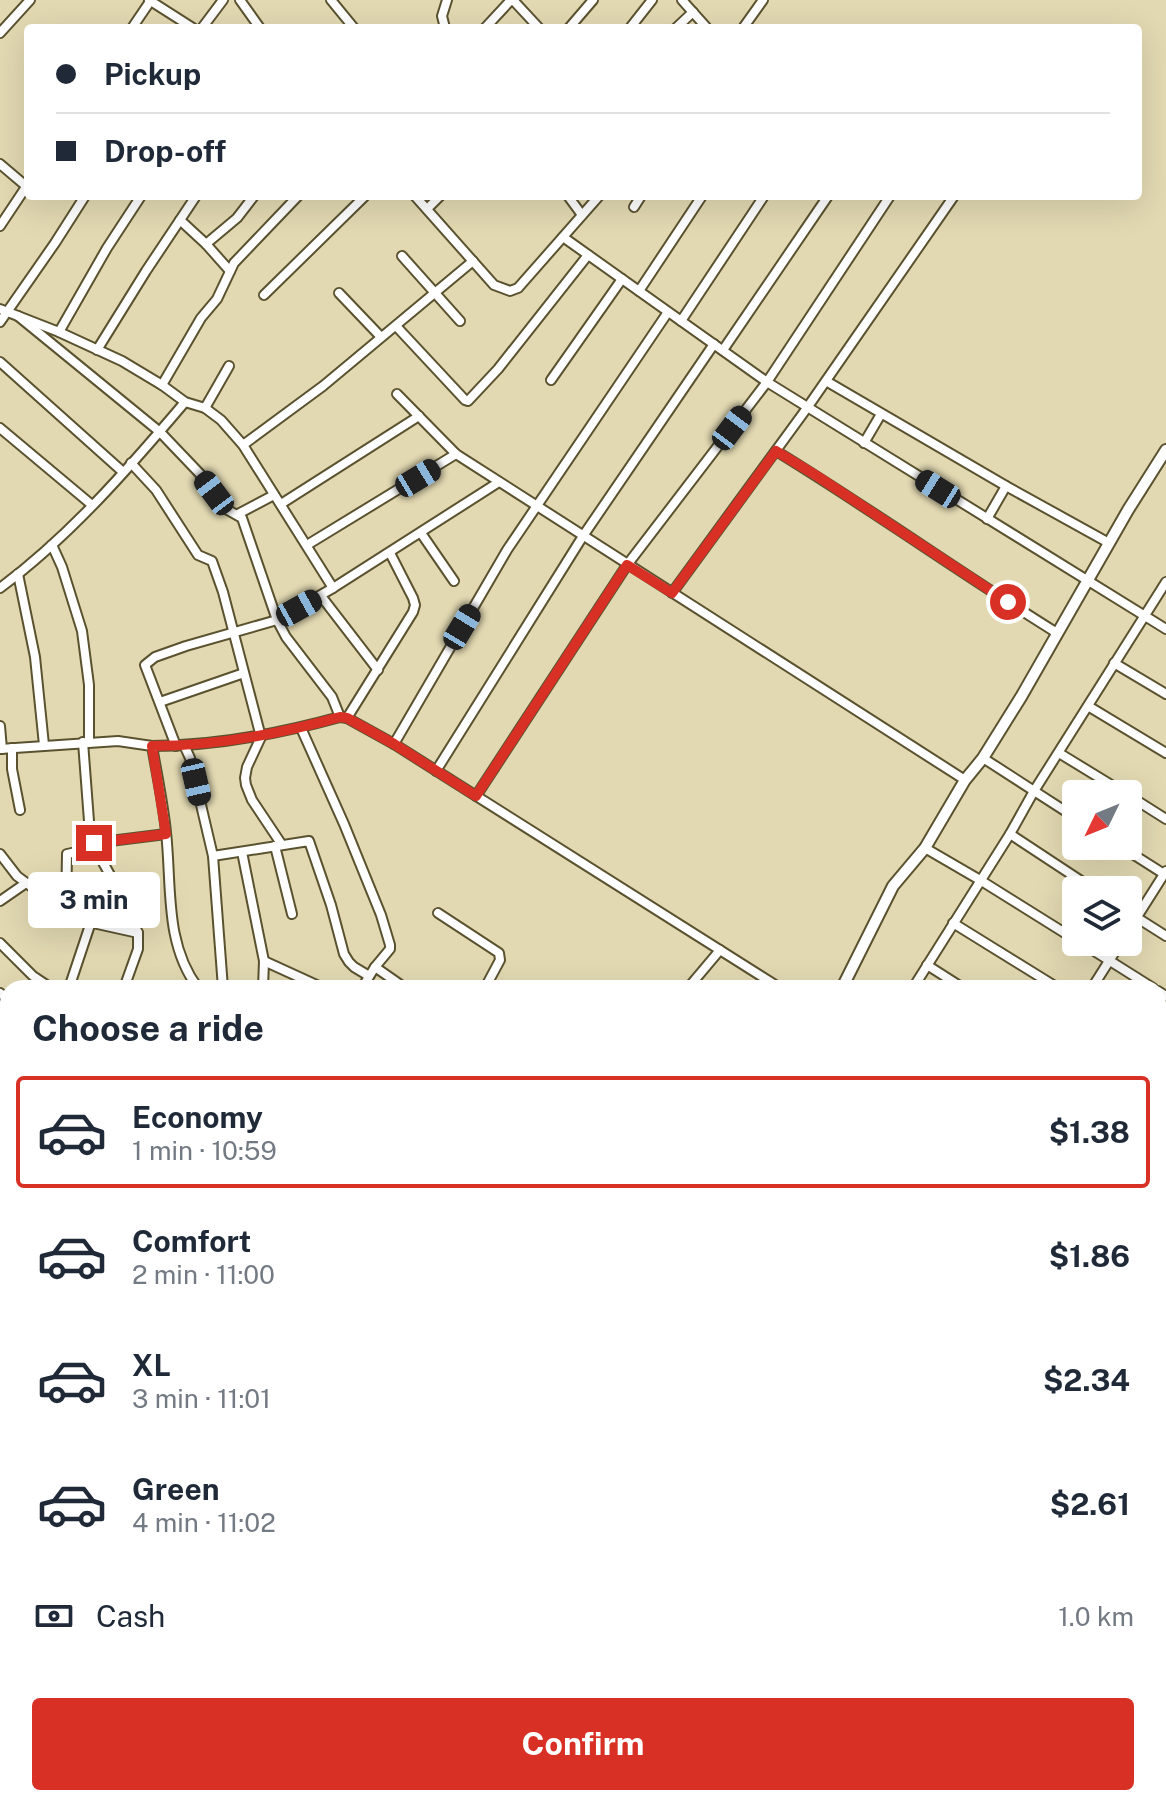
<!DOCTYPE html>
<html lang="en">
<head>
<meta charset="utf-8">
<style>
  body { margin:0; font-family:"Public Sans",sans-serif; background:#f6f6f7; color:#1f2937; height:100vh; display:flex; flex-direction:column; font-size:30px; white-space:nowrap }
  * { box-sizing:border-box; margin:0 }
  p { font-size:26px; color:#747a83 }
  .icon { flex:none; width:44px; height:44px; fill:none; stroke:currentColor; stroke-width:2; stroke-linecap:round; stroke-linejoin:round }
  .map { position:relative; flex:1; overflow:hidden }
  .side { position:absolute; left:0px; top:980px; width:1166px; height:826px; display:flex; flex-direction:column; background:#fff; border-radius:24px 24px 0 0; box-shadow:0 8px 32px #0002 }
  .side>* { flex:none }
  .banner { position:absolute; left:24px; top:24px; width:1118px; height:176px; border-radius:8px; box-shadow:0 8px 32px #0002; display:grid; align-content:center; height:176px; padding:0 32px; background:#fff }
  .needle { width:52px; rotate:227deg }
  .fabs { position:absolute; left:1062px; top:780px; display:grid; gap:16px }
  .fabs a { display:grid; place-items:center; width:80px; height:80px; border-radius:8px; background:#fff; box-shadow:0 8px 32px #0002; font-size:40px }
  .end { position:absolute; width:36px; height:36px; margin:-18px; border:10px solid #d93025; background:#fff; box-shadow:0 0 0 4px #fff }
  .from { border-radius:50% }
  .bubble { position:absolute; height:56px; border-radius:8px; background:#fff; box-shadow:0 8px 32px #0002; font-size:26px; font-weight:700; line-height:56px; text-align:center }
  .car { position:absolute; width:24px; height:48px; margin:-24px -12px; border-radius:10px; box-shadow:0 0 6px 2px #0007; background:linear-gradient(#222 24%,#8ab4d8 0 40%,#222 0 76%,#8ab4d8 0 86%,#222 0) }
  .banner b { display:flex; align-items:center; gap:28px; height:76px; font-size:30px }
  .banner b+b { border-top:2px solid #e0e1e3 }
  .banner i { width:20px; height:20px; background:#1f2937 }
  ul { padding:0; list-style:none }
  li { display:flex; align-items:center; gap:24px; height:112px; margin:0 16px 12px; padding:0 16px; border:4px solid transparent; border-radius:8px }
  li div { flex:1 }
  li b { display:block; font-size:30px }
  li em { font-style:normal; font-weight:700 }
  li.current { border-color:#d93025 }
  li>.icon { width:72px; height:72px; stroke-width:1.5 }
  h2 { padding:0 32px; font-size:36px; line-height:96px }
  .pay { display:flex; align-items:center; gap:20px; height:88px; padding:0 32px; font-size:30px }
  .pay p { margin-inline-start:auto }
  .action { display:flex; gap:16px; margin-top:auto; padding:16px 32px }
  .action a { flex:1; height:92px; border-radius:8px; background:#d93025; color:#fff; font-size:32px; font-weight:700; line-height:92px; text-align:center }
  .map>svg:first-child { display:block }
  .lines { fill:none; stroke-linecap:round; stroke-linejoin:round }
  .minor-casing { stroke:#5a522f; stroke-width:12 }
  .tertiary-casing { stroke:#5a522f; stroke-width:14 }
  .minor { stroke:#fff; stroke-width:8 }
  .tertiary { stroke:#fff; stroke-width:10 }
  .route { stroke:#d93025; stroke-width:10 }
</style>
</head>
<body>
<div class="map">
<svg width="1166" height="1805" viewBox="0 0 1166 1805">
  <rect width="100%" height="100%" fill="#e2d9b2"/>
  <g class="lines">
    <!-- minor casing -->
    <g class="minor-casing">
      <g id="minor">
        <polyline points="149,0 193,28"/>
        <polyline points="240,0 260,28"/>
        <polyline points="331,0 354,28"/>
        <polyline points="513,0 539,28"/>
        <polyline points="682,0 707,28"/>
        <polyline points="132,28 151,0"/>
        <polyline points="202,28 223,0"/>
        <polyline points="445,28 442,16 447,0"/>
        <polyline points="485,28 511,0"/>
        <polyline points="569,28 593,0"/>
        <polyline points="630,28 652,0"/>
        <polyline points="676,28 693,12"/>
        <polyline points="743,28 763,0"/>
        <polyline points="0,33 30,0"/>
        <polyline points="0,164 26,186"/>
        <polyline points="415,196 494,285 510,291 518,288 599,196"/>
        <polyline points="568,196 582,215"/>
        <polyline points="634,207 641,196"/>
        <polyline points="427,209 440,196"/>
        <polyline points="180,220 206,244 237,218 254,196"/>
        <polyline points="0,226 28,184"/>
        <polyline points="563,237 767,382 1166,629"/>
        <polyline points="206,244 230,271"/>
        <polyline points="402,256 460,321"/>
        <polyline points="639,291 702,196"/>
        <polyline points="339,293 381,337"/>
        <polyline points="264,295 365,196"/>
        <polyline points="0,309 59,332 122,361 162,385 185,402 205,408 221,420 243,445 333,588"/>
        <polyline points="18,316 160,432 202,476 226,509 242,518 277,620 286,637 332,697 340,717 347,718 394,744 780,988"/>
        <polyline points="681,321 764,196"/>
        <polyline points="0,322 55,243 85,196"/>
        <polyline points="396,326 465,400 468,401 498,369 588,255"/>
        <polyline points="59,332 107,248 141,196"/>
        <polyline points="97,350 146,271 196,196"/>
        <polyline points="723,350 828,196"/>
        <polyline points="0,362 123,472"/>
        <polyline points="551,380 622,279"/>
        <polyline points="826,381 1006,486 1109,543"/>
        <polyline points="162,385 201,318 217,299 234,263 298,196"/>
        <polyline points="397,394 456,454 965,780"/>
        <polyline points="205,408 229,366"/>
        <polyline points="0,428 92,505"/>
        <polyline points="864,443 881,414"/>
        <polyline points="243,445 323,386 473,261"/>
        <path d="M776 451C871 509 962 574 1057 633"/>
        <polyline points="131,463 156,490 198,555 212,561 223,592 261,737 247,767 245,778 246,785 252,800 282,845"/>
        <polyline points="281,504 419,416"/>
        <polyline points="238,514 274,495"/>
        <polyline points="987,519 1006,486"/>
        <polyline points="421,533 454,581"/>
        <polyline points="52,545 62,567 82,631 89,685 89,742"/>
        <polyline points="307,545 456,454"/>
        <polyline points="18,574 35,657 44,745"/>
        <path d="M0 588C70 536 129 468 185 402"/>
        <polyline points="672,593 807,408 954,196"/>
        <polyline points="321,596 378,670"/>
        <polyline points="1114,663 1166,694"/>
        <polyline points="160,702 244,673"/>
        <polyline points="1088,706 1166,753"/>
        <polyline points="347,718 413,612 415,605 413,598 390,553"/>
        <polyline points="0,726 2,749"/>
        <polyline points="301,728 344,824 381,915 390,945 390,949 375,967 362,988"/>
        <polyline points="83,742 89,821 95,848 120,893 138,933 138,949 124,988"/>
        <polyline points="394,744 507,550 668,312"/>
        <polyline points="184,745 190,758 213,856 223,988"/>
        <path d="M152 746C216 746 278 734 340 717"/>
        <polyline points="176,746 145,665 155,657 186,646 277,620 333,588 499,482"/>
        <polyline points="12,748 12,769 20,810"/>
        <path d="M0 749 118 741 152 746C157 775 163 803 166 832 172 885 164 943 198 988"/>
        <polyline points="1059,753 1126,794"/>
        <polyline points="983,758 1076,818"/>
        <polyline points="436,771 583,536 714,344"/>
        <polyline points="1128,795 1166,819"/>
        <polyline points="476,796 627,565 767,382 890,196"/>
        <polyline points="1010,834 1095,890"/>
        <polyline points="94,843 166,834"/>
        <polyline points="275,846 292,914"/>
        <polyline points="1120,846 1164,874"/>
        <polyline points="925,848 980,880 1076,940"/>
        <polyline points="242,852 264,961 263,988"/>
        <polyline points="0,854 17,876 75,919 138,933"/>
        <polyline points="213,856 309,841 331,905 344,954 349,962 354,967 369,976"/>
        <polyline points="0,901 26,883"/>
        <polyline points="66,912 67,854 95,848"/>
        <polyline points="1128,912 1166,936"/>
        <polyline points="438,913 499,953 500,960 485,988"/>
        <polyline points="953,923 1058,988"/>
        <polyline points="1128,931 1166,871"/>
        <polyline points="1080,942 1153,988"/>
        <polyline points="0,943 33,976 51,988"/>
        <polyline points="264,961 323,988"/>
        <polyline points="927,965 963,988"/>
        <polyline points="375,967 405,988"/>
        <polyline points="69,988 91,922"/>
        <polyline points="688,988 720,950"/>
        <polyline points="913,988 1010,834 1034,791 1166,582"/>
        <polyline points="1092,988 1121,942"/>
        <polyline points="1158,991 1166,996"/>
        <polyline points="0,993 8,999"/>
        <polyline points="1158,1049 1166,1054"/>
        <polyline points="0,1054 8,1056"/>
        <polyline points="1158,1119 1166,1106"/>
        <polyline points="1158,1231 1166,1237"/>
        <polyline points="0,1288 8,1275"/>
        <polyline points="1158,1370 1166,1357"/>
        <polyline points="1158,1470 1166,1475"/>
        <polyline points="0,1495 8,1503"/>
        <polyline points="1158,1530 1166,1535"/>
        <polyline points="1158,1589 1166,1594"/>
        <polyline points="0,1611 8,1600"/>
        <polyline points="1158,1623 1166,1611"/>
        <polyline points="1158,1648 1166,1653"/>
        <polyline points="0,1700 8,1691"/>
        <polyline points="1158,1710 1166,1715"/>
        <polyline points="1158,1772 1166,1777"/>
        <polyline points="0,1786 8,1773"/>
        <polyline points="45,1798 56,1805"/>
        <polyline points="171,1798 175,1805"/>
        <polyline points="455,1798 458,1805"/>
        <polyline points="620,1798 623,1805"/>
        <polyline points="674,1798 677,1805"/>
        <polyline points="729,1798 732,1805"/>
        <polyline points="785,1798 787,1805"/>
        <polyline points="825,1798 826,1805"/>
        <polyline points="1097,1798 1107,1805"/>
        <polyline points="242,1805 246,1798"/>
        <polyline points="322,1805 327,1798"/>
        <polyline points="401,1805 406,1798"/>
        <polyline points="508,1805 525,1798"/>
        <polyline points="887,1805 892,1798"/>
        <polyline points="964,1805 969,1798"/>
        <polyline points="1044,1805 1048,1798"/>
      </g>
    </g>
    <!-- tertiary casing -->
    <g class="tertiary-casing">
      <g id="tertiary">
        <polyline points="842,988 893,886 925,848 965,780 983,758 1021,697 1128,510 1166,450"/>
        <polyline points="0,1135 8,1138"/>
      </g>
    </g>
    <!-- minor -->
    <use href="#minor" class="minor"/>
    <!-- tertiary -->
    <use href="#tertiary" class="tertiary"/>
  </g>
  <g class="lines">
    <!-- route -->
    <path class="route" d="M94 843 166 834 152 746C216 746 279 734 340 717L347 718 394 744 476 796 627 565 672 593 776 451 817 476 1008 602"/>
  </g>
</svg>
<div class="fabs">
<a><svg class="needle" viewBox="-14 -14 28 28"><path d="M0-13l5 13h-10z" fill="#e53935"/><path d="M0 13l5-13h-10z" fill="#747a83"/></svg></a>
<a><svg class="icon" aria-label="layers" viewBox="0 0 24 24"><path d="M12 4l9 5-9 5-9-5zM3 14l9 5 9-5"/></svg></a>
</div>
<i class="end from" style="left:1008px;top:602px"></i>
<i class="end" style="left:94px;top:843px"></i>
<div class="bubble" style="left:28px;top:872px;width:132px">3 min</div>
<i class="car" style="left:732px;top:428px;rotate:37deg"></i>
<i class="car" style="left:418px;top:478px;rotate:59deg"></i>
<i class="car" style="left:938px;top:489px;rotate:302deg"></i>
<i class="car" style="left:214px;top:493px;rotate:323deg"></i>
<i class="car" style="left:299px;top:608px;rotate:61deg"></i>
<i class="car" style="left:462px;top:627px;rotate:31deg"></i>
<i class="car" style="left:196px;top:782px;rotate:167deg"></i>
<div class="banner">
<b><i class="from"></i>Pickup</b>
<b><i></i>Drop-off</b>
</div>
<section class="side">
<h2>Choose a ride</h2>
<ul>
<li class="current"><svg class="icon" aria-label="car" viewBox="0 0 24 24"><path d="M5 17H2v-5l4-1 3-4h7l3 4 3 1v5h-3M9 17h6M6 11h13"/><circle cx="7" cy="17" r="2"/><circle cx="17" cy="17" r="2"/></svg><div><b>Economy</b><p>1 min · 10:59</p></div><em>$1.38</em></li>
<li><svg class="icon" aria-label="car" viewBox="0 0 24 24"><path d="M5 17H2v-5l4-1 3-4h7l3 4 3 1v5h-3M9 17h6M6 11h13"/><circle cx="7" cy="17" r="2"/><circle cx="17" cy="17" r="2"/></svg><div><b>Comfort</b><p>2 min · 11:00</p></div><em>$1.86</em></li>
<li><svg class="icon" aria-label="car" viewBox="0 0 24 24"><path d="M5 17H2v-5l4-1 3-4h7l3 4 3 1v5h-3M9 17h6M6 11h13"/><circle cx="7" cy="17" r="2"/><circle cx="17" cy="17" r="2"/></svg><div><b>XL</b><p>3 min · 11:01</p></div><em>$2.34</em></li>
<li><svg class="icon" aria-label="car" viewBox="0 0 24 24"><path d="M5 17H2v-5l4-1 3-4h7l3 4 3 1v5h-3M9 17h6M6 11h13"/><circle cx="7" cy="17" r="2"/><circle cx="17" cy="17" r="2"/></svg><div><b>Green</b><p>4 min · 11:02</p></div><em>$2.61</em></li>
</ul>
<div class="pay"><svg class="icon" aria-label="cash" viewBox="0 0 24 24"><path d="M3 7h18v10H3z"/><circle cx="12" cy="12" r="2"/></svg>Cash<p>1.0 km</p></div>
<div class="action"><a>Confirm</a></div>
</section>
</div>
</body>
</html>
